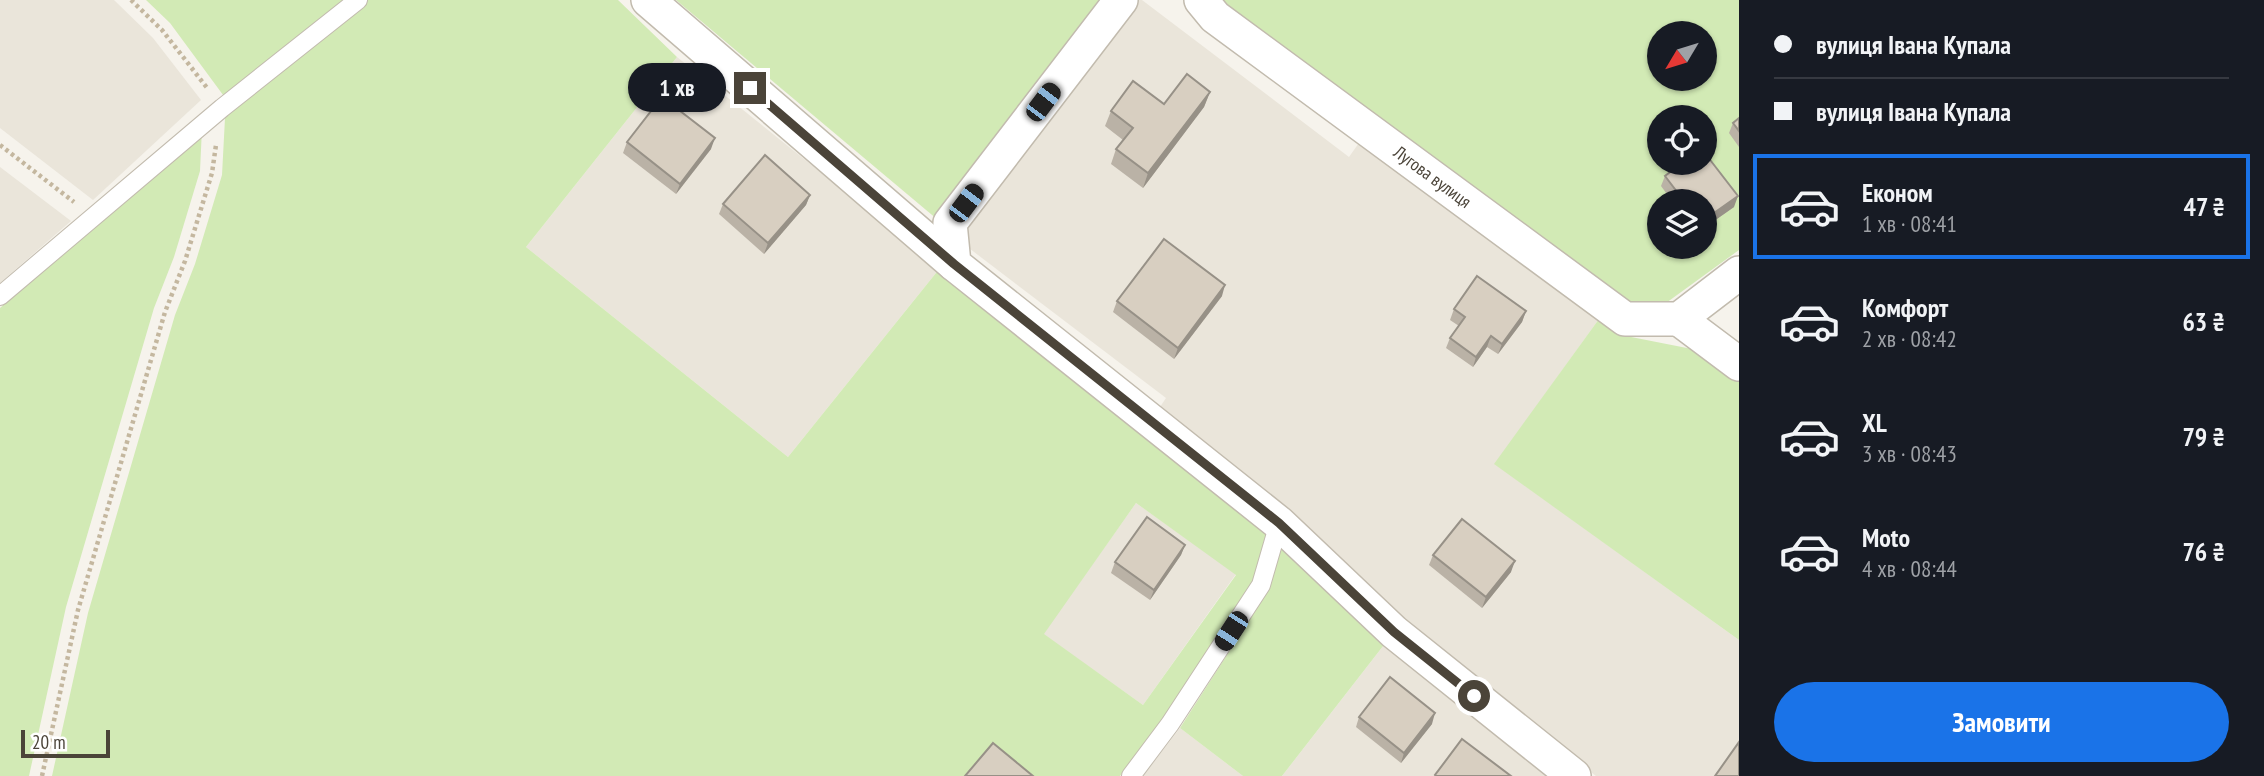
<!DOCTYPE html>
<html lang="uk">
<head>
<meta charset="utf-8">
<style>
  body { margin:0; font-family:"PT Sans Narrow",sans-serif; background:#242831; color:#f1f3f6; height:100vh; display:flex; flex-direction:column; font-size:26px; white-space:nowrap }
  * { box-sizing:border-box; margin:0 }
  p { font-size:23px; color:#9ea1a6 }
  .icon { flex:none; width:38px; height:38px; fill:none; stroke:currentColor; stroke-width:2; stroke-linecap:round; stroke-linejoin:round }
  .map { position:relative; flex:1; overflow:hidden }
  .drawer { display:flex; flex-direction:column; background:#171b24; width:525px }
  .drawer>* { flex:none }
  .banner { display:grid; align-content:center; height:154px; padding:0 35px; background:#171b24 }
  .needle { width:46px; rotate:232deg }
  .tools { position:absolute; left:1647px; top:21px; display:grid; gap:14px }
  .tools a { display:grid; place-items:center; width:70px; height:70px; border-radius:50%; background:#171b24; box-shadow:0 2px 5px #0004; font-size:35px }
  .scale { position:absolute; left:21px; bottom:18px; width:89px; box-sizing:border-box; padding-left:7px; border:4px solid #4b4439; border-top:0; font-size:19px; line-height:24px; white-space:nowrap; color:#4b4439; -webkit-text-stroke:5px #fff; paint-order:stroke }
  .end { position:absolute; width:32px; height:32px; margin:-16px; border:9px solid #4b4439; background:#fff; box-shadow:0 0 0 4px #fff }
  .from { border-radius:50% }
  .bubble { position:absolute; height:49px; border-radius:24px; background:#171b24; box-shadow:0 2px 5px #0004; font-size:23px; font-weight:700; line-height:49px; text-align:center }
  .car { position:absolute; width:21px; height:42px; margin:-21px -10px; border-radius:9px; box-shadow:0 0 5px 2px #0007; background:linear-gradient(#222 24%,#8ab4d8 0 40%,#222 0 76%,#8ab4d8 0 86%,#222 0) }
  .banner b { display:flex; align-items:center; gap:24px; height:66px; font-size:26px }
  .banner b+b { border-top:2px solid #363941 }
  .banner i { width:18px; height:18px; background:#f1f3f6 }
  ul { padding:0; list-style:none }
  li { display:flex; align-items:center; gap:21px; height:105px; margin:0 14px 10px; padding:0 21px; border:4px solid transparent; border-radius:0px }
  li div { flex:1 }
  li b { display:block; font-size:26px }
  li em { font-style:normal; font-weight:700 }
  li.current { border-color:#1a73e8 }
  li>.icon { width:63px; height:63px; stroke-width:1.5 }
  .button { display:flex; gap:14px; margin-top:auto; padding:14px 35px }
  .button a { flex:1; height:80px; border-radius:42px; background:#1a73e8; color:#fff; font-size:28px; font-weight:700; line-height:80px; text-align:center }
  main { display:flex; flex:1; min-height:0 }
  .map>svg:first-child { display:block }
  .residential { fill:#eae5da }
  .green { fill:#d2eab5; fill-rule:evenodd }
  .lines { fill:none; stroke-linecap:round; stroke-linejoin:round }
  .lane-casing { stroke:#c2bbae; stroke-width:20 }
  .street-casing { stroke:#c2bbae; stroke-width:36 }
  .path { stroke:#c4b79f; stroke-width:4.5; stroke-dasharray:3.5 3.5; stroke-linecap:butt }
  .lane { stroke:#fff; stroke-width:18 }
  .street { stroke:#fff; stroke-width:33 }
  .wall { fill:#bab2a6 }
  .shaded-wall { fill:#979187 }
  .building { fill:#d8cfc1; stroke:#979187; stroke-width:2 }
  .route { stroke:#4b4439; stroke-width:9 }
  .labels { text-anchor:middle; stroke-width:5; stroke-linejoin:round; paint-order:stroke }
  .street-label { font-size:18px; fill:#4b4439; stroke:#fff }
</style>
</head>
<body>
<main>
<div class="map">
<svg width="1739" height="776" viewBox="0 0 1739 776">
  <rect width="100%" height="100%" fill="#f6f3ec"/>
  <!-- residential -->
  <g class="residential">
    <polygon points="0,0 114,0 153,38 201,100 93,200 0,128"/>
    <polygon points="1138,0 1142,0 1349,157 1361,140 1599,319 1495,464 1739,640 1739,776 1596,776 1403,622 1158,410 1166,398 957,239"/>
    <polygon points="677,57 940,268 788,457 526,247"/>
    <polygon points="0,167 71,221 0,283"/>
    <polygon points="1136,503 1236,574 1143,705 1043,634"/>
    <polygon points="1387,641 1555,776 1282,776"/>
    <polygon points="1180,728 1243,776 1143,776"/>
  </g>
  <!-- green -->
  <g class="green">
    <path d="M146 0H618L677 57 526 247 788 457 940 268 1267 530 1253 581 1164 718 1120 776H52L88 613 175 315 195 264 222 175 226 99 170 23ZM1136 503 1236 575 1143 705 1044 634Z"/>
    <polygon points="676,0 1106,0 938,220"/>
    <path d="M1219 0H1739V250L1666 303 1629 307ZM1659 33H1704V79H1659ZM1659 117H1704V163H1659ZM1659 201H1704V247H1659Z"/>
    <polygon points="202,128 200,171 174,257 154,308 66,607 29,776 0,776 0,308 124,200"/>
    <polygon points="1599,319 1621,335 1697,350 1739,381 1739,640 1494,464"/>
    <polygon points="1282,543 1387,641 1282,776 1243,776 1180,728 1270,588"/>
  </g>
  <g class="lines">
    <!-- lane casing -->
    <g class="lane-casing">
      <g id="lane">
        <polyline points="0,296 222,108 358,0"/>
        <polyline points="1131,776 1170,724 1261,585 1279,523"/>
      </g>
    </g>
    <!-- street casing -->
    <g class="street-casing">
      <g id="street">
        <polyline points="648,0 954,264"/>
        <polyline points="1121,0 950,223 954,264 1279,523 1394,632 1574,776"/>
        <path id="s1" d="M1201 0 1215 17 1625 319H1679L1739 273"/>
        <polyline points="1679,319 1739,364"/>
      </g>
    </g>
    <!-- path -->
    <g class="path">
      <polyline points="131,0 162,30 208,89"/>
      <polyline points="0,145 74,202"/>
      <polyline points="42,776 78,610 165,312 185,261 212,173 216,145"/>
    </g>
    <!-- lane -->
    <use href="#lane" class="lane"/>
    <!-- street -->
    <use href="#street" class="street"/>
  </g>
  <!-- wall -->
  <g class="wall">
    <polygon points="1210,92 1204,107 1143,188 1111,164 1116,149 1123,140 1105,126 1111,111 1164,104"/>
    <polygon points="1739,118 1739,147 1729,133 1733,123"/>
    <polygon points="627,142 711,149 676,194 623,153"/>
    <polygon points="1665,176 1734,207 1704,228 1704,201 1672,201 1661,186"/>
    <polygon points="810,195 806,205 764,254 719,214 723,204"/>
    <polygon points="1222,296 1174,359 1113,312 1117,301"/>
    <polygon points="1454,309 1526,311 1522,322 1498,354 1487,347 1473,367 1446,348 1450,338 1459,326 1450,320"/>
    <polygon points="1185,545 1181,555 1150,600 1111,573 1115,562"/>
    <polygon points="1433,555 1511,572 1482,608 1429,565"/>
    <polygon points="1359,717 1432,724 1401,763 1356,727"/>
  </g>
  <!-- shaded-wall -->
  <g class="shaded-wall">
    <polygon points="1210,92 1204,107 1143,188 1148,173"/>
    <polygon points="715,138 711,149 676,194 680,184"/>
    <polygon points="810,195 806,205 764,254 768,243"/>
    <polygon points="1738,196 1734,207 1704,228 1704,220"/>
    <polygon points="1225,285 1222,296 1174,359 1178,348"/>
    <polygon points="1526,311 1522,322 1498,354 1502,344"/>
    <polygon points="1491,336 1487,347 1473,367 1476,357"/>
    <polygon points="1185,545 1181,555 1150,600 1154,590"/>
    <polygon points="1515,561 1511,572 1482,608 1486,597"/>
    <polygon points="1435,713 1432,724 1401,763 1404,753"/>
  </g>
  <!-- building -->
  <g class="building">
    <polygon points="1187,74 1210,92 1148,173 1116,149 1133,128 1111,111 1133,81 1164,104"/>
    <polygon points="662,97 715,138 680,184 627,142"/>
    <polygon points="1739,118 1739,131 1733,123"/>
    <polygon points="1704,152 1738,196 1704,220 1704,201 1684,201 1665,176 1682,163 1704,163"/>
    <polygon points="765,155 810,195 768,243 723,204"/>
    <polygon points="1164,239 1225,285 1178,348 1117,301"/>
    <polygon points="1477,276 1526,311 1502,344 1491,336 1476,357 1450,338 1465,317 1454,309"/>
    <polygon points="1147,517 1185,545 1154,590 1115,562"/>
    <polygon points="1462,519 1515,561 1486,597 1433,555"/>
    <polygon points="1390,677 1435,713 1404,753 1359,717"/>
    <polygon points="1462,739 1511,776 1436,776 1435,775"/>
    <polygon points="1739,742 1739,776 1715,776"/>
    <polygon points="993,743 1033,776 965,776"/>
  </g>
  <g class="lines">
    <!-- route -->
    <polyline class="route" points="750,88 954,264 1279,523 1394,632 1474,696"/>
  </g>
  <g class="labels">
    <!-- street labels -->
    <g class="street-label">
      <text dy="6" stroke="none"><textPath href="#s1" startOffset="292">Лугова вулиця</textPath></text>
    </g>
  </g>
</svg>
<div class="tools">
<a><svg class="needle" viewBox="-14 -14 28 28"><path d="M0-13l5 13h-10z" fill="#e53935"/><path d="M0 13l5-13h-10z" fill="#9ea1a6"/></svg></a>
<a><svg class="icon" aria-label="locate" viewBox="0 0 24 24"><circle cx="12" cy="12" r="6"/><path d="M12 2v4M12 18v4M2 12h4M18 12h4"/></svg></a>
<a><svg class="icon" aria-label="layers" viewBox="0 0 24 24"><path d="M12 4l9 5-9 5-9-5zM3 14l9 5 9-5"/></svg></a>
</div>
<div class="scale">20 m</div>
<i class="end from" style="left:1474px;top:696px"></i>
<i class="end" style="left:750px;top:88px"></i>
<div class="bubble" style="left:628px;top:63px;width:98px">1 хв</div>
<i class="car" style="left:1043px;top:102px;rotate:37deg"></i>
<i class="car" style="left:966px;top:203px;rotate:37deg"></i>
<i class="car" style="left:1231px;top:631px;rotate:213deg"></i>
</div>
<section class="drawer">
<div class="banner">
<b><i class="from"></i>вулиця Івана Купала</b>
<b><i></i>вулиця Івана Купала</b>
</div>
<ul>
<li class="current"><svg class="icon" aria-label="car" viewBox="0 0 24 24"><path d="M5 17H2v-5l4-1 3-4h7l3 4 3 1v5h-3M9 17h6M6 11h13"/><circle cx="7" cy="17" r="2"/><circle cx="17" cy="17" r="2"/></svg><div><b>Економ</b><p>1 хв · 08:41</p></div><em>47 ₴</em></li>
<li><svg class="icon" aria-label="car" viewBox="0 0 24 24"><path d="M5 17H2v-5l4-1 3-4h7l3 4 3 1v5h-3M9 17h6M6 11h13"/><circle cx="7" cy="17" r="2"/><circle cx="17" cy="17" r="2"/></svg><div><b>Комфорт</b><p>2 хв · 08:42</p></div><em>63 ₴</em></li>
<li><svg class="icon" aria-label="car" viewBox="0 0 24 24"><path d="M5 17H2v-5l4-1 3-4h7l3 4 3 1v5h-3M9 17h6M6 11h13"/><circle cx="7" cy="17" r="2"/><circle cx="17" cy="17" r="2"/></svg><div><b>XL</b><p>3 хв · 08:43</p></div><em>79 ₴</em></li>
<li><svg class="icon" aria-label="car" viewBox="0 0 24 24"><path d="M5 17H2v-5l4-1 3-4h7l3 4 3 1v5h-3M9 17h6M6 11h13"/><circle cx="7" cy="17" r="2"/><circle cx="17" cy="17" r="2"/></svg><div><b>Moto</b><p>4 хв · 08:44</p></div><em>76 ₴</em></li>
</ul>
<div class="button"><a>Замовити</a></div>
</section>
</main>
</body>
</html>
